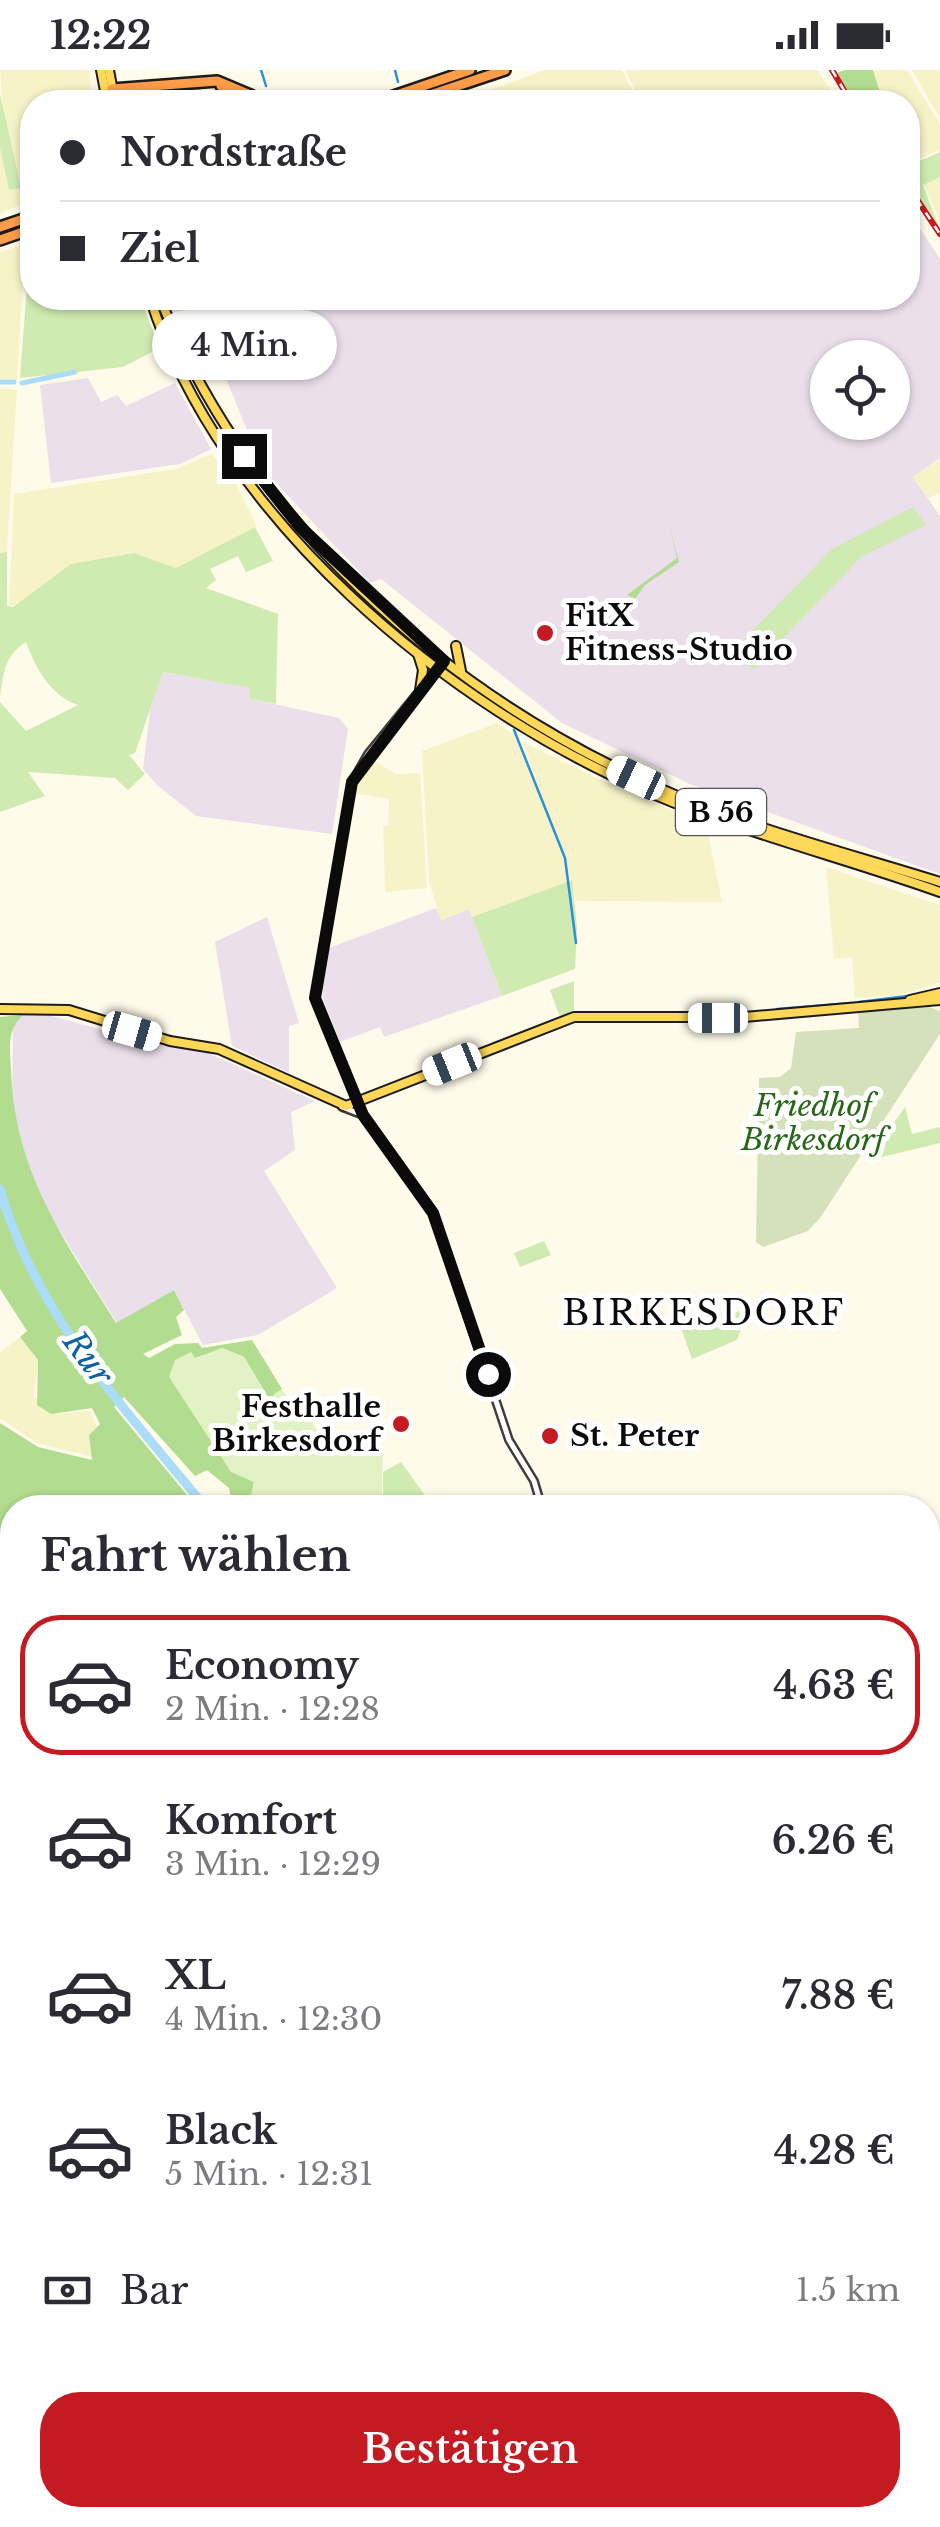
<!DOCTYPE html>
<html lang="de">
<head>
<meta charset="utf-8">
<style>
  body { margin:0; font-family:"Libre Baskerville",serif; background:#f7f7f7; color:#2b2b33; height:100vh; display:flex; flex-direction:column; font-size:38px; white-space:nowrap }
  * { box-sizing:border-box; margin:0 }
  p { font-size:32px; color:#7c7c81 }
  .icon { flex:none; width:55px; height:55px; fill:none; stroke:currentColor; stroke-width:2; stroke-linecap:round; stroke-linejoin:round }
  .map { position:relative; flex:1; overflow:hidden }
  .sheet { position:absolute; left:0px; top:1425px; width:940px; height:1032px; display:flex; flex-direction:column; background:#fff; border-radius:40px 40px 0 0; box-shadow:0 2px 8px #0004 }
  .sheet>* { flex:none }
  .hud { position:absolute; left:20px; top:20px; width:900px; height:220px; border-radius:40px; box-shadow:0 2px 8px #0004; display:grid; align-content:center; height:220px; padding:0 40px; background:#fff }
  .fabs { position:absolute; left:810px; top:270px; display:grid; gap:20px }
  .fabs a { display:grid; place-items:center; width:100px; height:100px; border-radius:50%; background:#fff; box-shadow:0 2px 8px #0004; font-size:50px }
  .end { position:absolute; width:45px; height:45px; margin:-22px; border:12px solid #0b0b0b; background:#fff; box-shadow:0 0 0 5px #fff }
  .from { border-radius:50% }
  .bubble { position:absolute; height:70px; border-radius:35px; background:#fff; box-shadow:0 2px 8px #0004; font-size:32px; font-weight:600; line-height:70px; text-align:center }
  .car { position:absolute; width:30px; height:60px; margin:-30px -15px; border-radius:12px; box-shadow:0 0 8px 2px #0007; background:linear-gradient(#fff 24%,#345 0 40%,#fff 0 76%,#345 0 86%,#fff 0) }
  .hud b { display:flex; align-items:center; gap:35px; height:95px; font-size:38px }
  .hud b+b { border-top:2px solid #e1e1e2 }
  .hud i { width:25px; height:25px; background:#2b2b33 }
  ul { padding:0; list-style:none }
  li { display:flex; align-items:center; gap:30px; height:140px; margin:0 20px 15px; padding:0 20px; border:5px solid transparent; border-radius:40px }
  li div { flex:1 }
  li b { display:block; font-size:38px }
  li em { font-style:normal; font-weight:600 }
  li.selected { border-color:#c41b22 }
  li>.icon { width:90px; height:90px; stroke-width:1.5 }
  h2 { padding:0 40px; font-size:45px; line-height:120px }
  .pay { display:flex; align-items:center; gap:25px; height:110px; padding:0 40px; font-size:38px }
  .pay p { margin-inline-start:auto }
  .button { display:flex; gap:20px; margin-top:auto; padding:20px 40px }
  .button a { flex:1; height:115px; border-radius:40px; background:#c41b22; color:#fff; font-size:40px; font-weight:600; line-height:115px; text-align:center }
  .status { display:flex; justify-content:space-between; align-items:center; height:70px; padding:0 50px; background:#fff; direction:ltr }
  .status svg { height:28px; fill:currentColor }
  .map>svg:first-child { display:block }
  .industrial { fill:#eadfeb; fill-rule:evenodd }
  .farmland { fill:#f7f3c8 }
  .green { fill:#cfebb1 }
  .forest { fill:#b2dd90 }
  .cemetery { fill:#d5e1ba }
  .pitch { fill:#e2f2c4 }
  .lines { fill:none; stroke-linecap:round; stroke-linejoin:round }
  .stream { stroke:#2d91d6; stroke-width:2.5 }
  .canal { stroke:#abdcfa; stroke-width:5 }
  .river { stroke:#abdcfa; stroke-width:9 }
  .minor-casing { stroke:#3e3e3e; stroke-width:10 }
  .major-casing { stroke:#1c1c1c; stroke-width:12 }
  .highway-casing { stroke:#1c1c1c; stroke-width:14 }
  .minor { stroke:#fff; stroke-width:5 }
  .major { stroke:#ffd85a; stroke-width:8 }
  .highway { stroke:#fe9d49; stroke-width:9 }
  .rail-casing { stroke:#c41b22; stroke-width:6 }
  .rail { stroke:#fff; stroke-width:2.5; stroke-dasharray:8; stroke-linecap:butt }
  .route { stroke:#0b0b0b; stroke-width:12 }
  .poi-dot { fill:#c41b22; stroke:#fff; stroke-width:4 }
  .labels { text-anchor:middle; stroke-width:10; stroke-linejoin:round; paint-order:stroke }
  .shield { fill:#fff; stroke:#545454; stroke-width:2.5 }
  .shield-label { font-size:28px; font-weight:bold; fill:#0b0b0b }
  .poi-label { font-size:30px; font-weight:bold; fill:#0b0b0b; stroke:#fff; text-anchor:start }
  .park-label { font-size:30px; font-style:italic; fill:#286718; stroke:#fff }
  .water-label { font-size:32px; font-style:italic; fill:#0e62a4; stroke:#fff }
  .quarter-label { font-size:35px; letter-spacing:2.5px; fill:#0b0b0b; stroke:#fff }
</style>
</head>
<body>
<div class="status"><b>12:22</b><svg viewBox="0 0 49 12"><path d="M0 12V9h3v3zM5 12V6h3v6zM10 12V3h3v9zM15 12V0h3v12zM26 1h20v11H26zM47 4h2v5h-2z"/></svg></div>
<div class="map">
<svg width="940" height="2457" viewBox="0 0 940 2457">
  <rect width="100%" height="100%" fill="#fffbea"/>
  <!-- industrial -->
  <g class="industrial">
    <path d="M908 140 940 189V388L913 407 940 446V804L692 715 562 653 381 509 370 513 262 398 211 271 329 228H908ZM828 288H892V352H828Z"/>
    <polygon points="88,308 101,332 117,325 126,336 175,313 211,379 180,394 51,413 40,315"/>
    <polygon points="162,602 251,618 250,629 339,648 348,659 332,764 196,746 157,715 143,699 150,641"/>
    <polygon points="436,838 442,850 469,839 502,926 384,967 380,957 340,972 324,932 321,911 326,879"/>
    <polygon points="267,847 299,953 289,956 289,1003 232,976 215,872"/>
    <polygon points="37,942 154,974 208,983 315,1031 291,1042 295,1080 264,1101 337,1218 258,1265 203,1275 174,1220 117,1253 37,1124 12,1047 13,953 23,945"/>
    <polygon points="940,1984 940,2190 928,2195 928,1992"/>
  </g>
  <!-- farmland -->
  <g class="farmland">
    <polygon points="0,0 89,0 92,32 32,32 32,129 0,144 0,78 9,120"/>
    <polygon points="545,0 622,0 638,32 458,32"/>
    <polygon points="625,0 817,0 839,32 641,32"/>
    <polygon points="873,0 907,0 940,54 940,80 908,93 908,32 883,32"/>
    <polygon points="912,0 940,0 940,48 938,45"/>
    <polygon points="940,107 940,152 923,112"/>
    <polygon points="25,174 17,310 0,309 0,182"/>
    <polygon points="174,228 317,228 237,256 216,248 184,259"/>
    <polygon points="0,318 17,320 7,482 0,483"/>
    <polygon points="212,384 236,414 257,456 176,498 134,483 71,494 37,524 9,537 14,424 176,399"/>
    <polygon points="940,388 940,423 928,428 913,407"/>
    <polygon points="497,653 514,665 556,768 523,672 628,723 706,753 722,832 576,831 568,798 569,811 472,847 469,839 441,850 429,812 422,681"/>
    <polygon points="371,689 396,704 420,703 427,818 385,822 383,756 388,756 389,729 352,723"/>
    <polygon points="826,797 940,835 940,913 899,925 855,928 852,887 834,889"/>
    <polygon points="20,1267 38,1290 34,1326 51,1344 90,1341 97,1356 89,1365 93,1387 37,1373 0,1348 0,1282"/>
    <polygon points="0,1494 12,1506 12,1605 0,1615"/>
    <polygon points="0,2315 12,2324 12,2445 141,2445 145,2457 2,2457"/>
    <polygon points="723,2445 769,2445 786,2454 796,2445 818,2445 822,2452 819,2457 714,2457"/>
  </g>
  <!-- green -->
  <g class="green">
    <polygon points="0,24 21,118 9,120 0,78"/>
    <polygon points="940,82 940,107 923,115 940,160 908,112 908,96"/>
    <polygon points="32,213 32,228 140,228 160,278 123,297 20,308 27,215"/>
    <polygon points="913,437 926,455 861,487 754,599 730,584 832,479"/>
    <path d="M255 457 273 491 246 502 238 486 210 499 216 510 206 518 278 544 276 634 250 629V618L163 602 135 683 129 685 145 704 128 720 115 708 28 702 45 726 0 742V632L26 661 78 635C52 627 35 598 26 572 4 586 4 602 0 627V483L7 482V536L13 537 71 494 134 483 176 498Z"/>
    <polygon points="572,810 577,857 575,899 502,926 472,847"/>
    <polygon points="574,911 574,942 560,947 550,920"/>
    <polygon points="905,1037 912,1064 940,1057 940,1073 878,1088 875,1080"/>
    <polygon points="544,1171 551,1185 520,1197 514,1183"/>
    <polygon points="739,1241 742,1257 737,1270 692,1289 681,1258 722,1242 725,1247"/>
    <polygon points="401,1392 424,1424 409,1437 391,1437 383,1424 383,1402"/>
    <polygon points="940,1870 940,1924 928,1913 928,1878"/>
    <polygon points="934,2015 940,2023 940,2052 928,2061 928,2020"/>
    <polygon points="339,2445 451,2445 452,2447 447,2457 348,2457"/>
  </g>
  <!-- forest -->
  <g class="forest">
    <polygon points="845,0 873,0 883,32 853,32 834,4"/>
    <polygon points="199,18 206,25 201,32 134,32 134,28"/>
    <polygon points="670,458 679,492 645,515 635,529 627,525 677,488"/>
    <path d="M23 945C6 961 10 979 11 1001 15 1104 64 1169 116 1253L174 1220 184 1240 176 1247 182 1265 143 1284 149 1288 175 1274 198 1273 202 1278 252 1270 282 1319 273 1326 286 1348 282 1351 244 1287 222 1278 229 1398 254 1412 250 1432 272 1437H233L229 1418 207 1400 195 1406 124 1327 114 1337 197 1437 12 1438V1506L0 1494V1353L38 1377 92 1390 89 1365 100 1354 92 1338 51 1344 37 1335 38 1290 20 1267 27 1261 0 1219V947Z"/>
    <polygon points="940,2106 940,2141 931,2148 928,2117 936,2114"/>
    <polygon points="940,2186 940,2378 928,2363 928,2194"/>
    <polygon points="141,2445 227,2445 208,2457 149,2457"/>
    <polygon points="248,2445 338,2445 348,2457 256,2457"/>
    <polygon points="451,2445 528,2445 534,2457 459,2456"/>
    <polygon points="608,2445 723,2445 714,2457 614,2457"/>
    <polygon points="822,2445 853,2445 856,2457 819,2457"/>
  </g>
  <!-- cemetery -->
  <polygon class="cemetery" points="929,937 940,941 940,964 820,1148 808,1161 763,1177 756,1172 759,1008 780,1007 791,998 796,962 859,958 858,940"/>
  <!-- pitch -->
  <g class="pitch">
    <polygon points="222,1278 244,1287 282,1350 286,1347 273,1325 282,1319 294,1339 302,1335 318,1362 383,1378 382,1424 389,1437 272,1438 250,1432 254,1412 231,1402 169,1307 175,1290 191,1282 195,1288"/>
    <polygon points="928,2396 939,2444 883,2457 858,2457 856,2445 928,2445"/>
  </g>
  <g class="lines">
    <!-- stream -->
    <g class="stream">
      <polyline points="261,0 266,16"/>
      <polyline points="395,0 398,12"/>
      <polyline points="514,660 565,788 576,873"/>
      <polyline points="859,932 915,925"/>
      <polyline points="777,939 851,933"/>
      <polyline points="202,1433 226,1438"/>
      <polyline points="449,2457 455,2445"/>
    </g>
    <!-- canal -->
    <g class="canal">
      <polyline points="0,312 14,312"/>
      <polyline points="22,313 75,302"/>
      <polyline points="928,2260 940,2266"/>
    </g>
    <!-- river -->
    <g class="river">
      <path d="M0 1119C35 1244 126 1340 206 1438"/>
      <polyline points="540,2445 546,2457"/>
    </g>
    <!-- minor casing -->
    <g class="minor-casing">
      <g id="minor">
        <polyline points="444,591 368,684 352,712 315,928 363,1045 433,1143 509,1370 534,1411 542,1438"/>
        <polyline points="342,1037 363,1045"/>
        <polyline points="928,1924 940,1935"/>
      </g>
    </g>
    <!-- major casing -->
    <g class="major-casing">
      <g id="major">
        <polyline points="101,0 107,32"/>
        <polyline points="109,0 115,32"/>
        <path d="M150 228C220 447 446 637 653 724 747 764 845 788 940 822"/>
        <path d="M161 231C249 449 441 620 652 715 744 757 844 782 940 812"/>
        <polyline points="456,576 461,601"/>
        <polyline points="418,584 423,600 420,620"/>
        <polyline points="910,930 940,923"/>
        <polyline points="0,939 69,940 170,971 219,979 346,1036 574,947 744,947 940,930"/>
        <polyline points="0,2216 12,2227"/>
        <polyline points="240,2445 248,2457"/>
      </g>
    </g>
    <!-- highway casing -->
    <g class="highway-casing">
      <g id="highway">
        <polyline points="221,16 239,32"/>
        <polyline points="112,19 217,11 267,32"/>
        <polyline points="114,25 141,21"/>
        <polyline points="376,32 470,0"/>
        <polyline points="409,32 505,0"/>
        <polyline points="0,157 32,146"/>
        <polyline points="0,170 32,159"/>
        <polyline points="162,236 163,228"/>
      </g>
    </g>
    <!-- minor -->
    <use href="#minor" class="minor"/>
    <!-- major -->
    <use href="#major" class="major"/>
    <!-- highway -->
    <use href="#highway" class="highway"/>
    <!-- rail casing -->
    <g class="rail-casing">
      <g id="rail">
        <polyline points="832,0 851,32"/>
        <polyline points="908,116 940,164"/>
      </g>
    </g>
    <!-- rail -->
    <use href="#rail" class="rail"/>
  </g>
  <g class="lines">
    <!-- route -->
    <polyline class="route" points="244,386 300,457 444,591 352,712 315,928 363,1045 433,1143 488,1304"/>
  </g>
  <!-- markers -->
  <g class="poi-dot">
    <circle cx="545" cy="563" r="10"/>
    <circle cx="401" cy="1354" r="10"/>
    <circle cx="550" cy="1366" r="10"/>
  </g>
  <g class="labels">
    <!-- shield labels -->
    <rect class="shield" x="676" y="719" width="90" height="46" rx="8"/>
    <g class="shield-label">
      <text x="721" y="752">B 56</text>
    </g>
    <!-- poi labels -->
    <g class="poi-label">
      <text x="565" y="556">FitX<tspan x="565" dy="34">Fitness-Studio</tspan></text>
      <text x="381" y="1347" text-anchor="end">Festhalle<tspan x="381" dy="34">Birkesdorf</tspan></text>
      <text x="570" y="1376">St. Peter</text>
    </g>
    <!-- park labels -->
    <g class="park-label">
      <text x="813" y="1046">Friedhof<tspan x="813" dy="34">Birkesdorf</tspan></text>
    </g>
    <!-- water labels -->
    <g class="water-label">
      <text transform="translate(88 1288) rotate(53)" y="11">Rur</text>
    </g>
    <!-- quarter labels -->
    <g class="quarter-label">
      <text x="704" y="1255">BIRKESDORF</text>
    </g>
  </g>
</svg>
<div class="fabs">
<a><svg class="icon" aria-label="locate" viewBox="0 0 24 24"><circle cx="12" cy="12" r="6"/><path d="M12 2v4M12 18v4M2 12h4M18 12h4"/></svg></a>
</div>
<i class="end from" style="left:488px;top:1304px"></i>
<i class="end" style="left:244px;top:386px"></i>
<div class="bubble" style="left:152px;top:240px;width:185px">4 Min.</div>
<i class="car" style="left:636px;top:708px;rotate:295deg"></i>
<i class="car" style="left:718px;top:948px;rotate:270deg"></i>
<i class="car" style="left:132px;top:961px;rotate:106deg"></i>
<i class="car" style="left:452px;top:994px;rotate:248deg"></i>
<div class="hud">
<b><i class="from"></i>Nordstraße</b>
<b><i></i>Ziel</b>
</div>
<section class="sheet">
<h2>Fahrt wählen</h2>
<ul>
<li class="selected"><svg class="icon" aria-label="car" viewBox="0 0 24 24"><path d="M5 17H2v-5l4-1 3-4h7l3 4 3 1v5h-3M9 17h6M6 11h13"/><circle cx="7" cy="17" r="2"/><circle cx="17" cy="17" r="2"/></svg><div><b>Economy</b><p>2 Min. · 12:28</p></div><em>4.63 €</em></li>
<li><svg class="icon" aria-label="car" viewBox="0 0 24 24"><path d="M5 17H2v-5l4-1 3-4h7l3 4 3 1v5h-3M9 17h6M6 11h13"/><circle cx="7" cy="17" r="2"/><circle cx="17" cy="17" r="2"/></svg><div><b>Komfort</b><p>3 Min. · 12:29</p></div><em>6.26 €</em></li>
<li><svg class="icon" aria-label="car" viewBox="0 0 24 24"><path d="M5 17H2v-5l4-1 3-4h7l3 4 3 1v5h-3M9 17h6M6 11h13"/><circle cx="7" cy="17" r="2"/><circle cx="17" cy="17" r="2"/></svg><div><b>XL</b><p>4 Min. · 12:30</p></div><em>7.88 €</em></li>
<li><svg class="icon" aria-label="car" viewBox="0 0 24 24"><path d="M5 17H2v-5l4-1 3-4h7l3 4 3 1v5h-3M9 17h6M6 11h13"/><circle cx="7" cy="17" r="2"/><circle cx="17" cy="17" r="2"/></svg><div><b>Black</b><p>5 Min. · 12:31</p></div><em>4.28 €</em></li>
</ul>
<div class="pay"><svg class="icon" aria-label="cash" viewBox="0 0 24 24"><path d="M3 7h18v10H3z"/><circle cx="12" cy="12" r="2"/></svg>Bar<p>1.5 km</p></div>
<div class="button"><a>Bestätigen</a></div>
</section>
</div>
</body>
</html>
